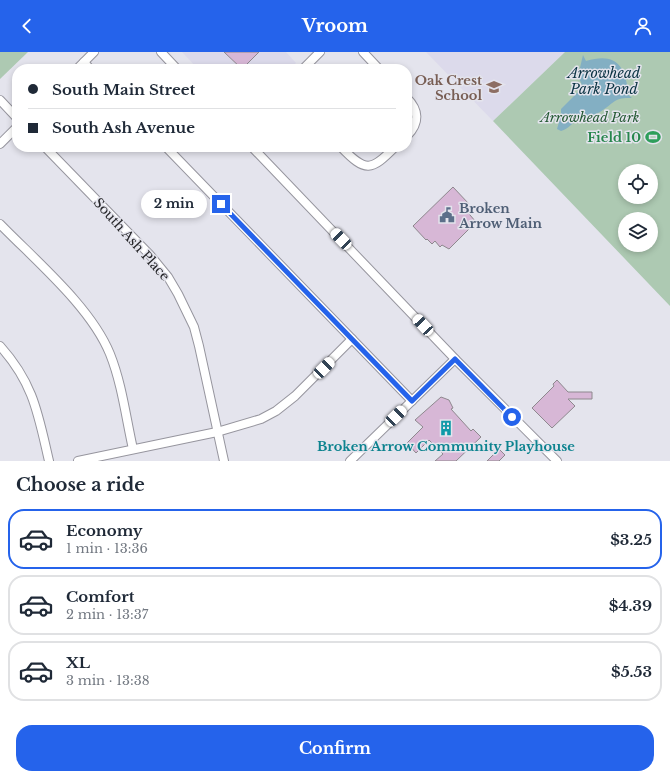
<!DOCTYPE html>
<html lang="en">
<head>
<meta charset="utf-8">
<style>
  body { margin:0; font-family:"Libre Baskerville",serif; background:#f6f6f7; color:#1f2937; height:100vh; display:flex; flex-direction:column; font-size:15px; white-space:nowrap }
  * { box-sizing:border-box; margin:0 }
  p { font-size:13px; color:#747a83 }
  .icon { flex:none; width:22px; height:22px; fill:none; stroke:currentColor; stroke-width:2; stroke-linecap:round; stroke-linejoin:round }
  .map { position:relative; height:409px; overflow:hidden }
  .drawer { display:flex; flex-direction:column; background:#fff; flex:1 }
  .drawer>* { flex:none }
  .guide { position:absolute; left:12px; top:12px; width:400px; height:88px; border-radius:16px; box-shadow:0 2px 6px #0003; display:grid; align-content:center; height:88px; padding:0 16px; background:#fff }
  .tools { position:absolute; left:618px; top:112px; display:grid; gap:8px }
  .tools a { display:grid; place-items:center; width:40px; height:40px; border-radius:50%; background:#fff; box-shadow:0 2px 6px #0003; font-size:20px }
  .end { position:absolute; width:18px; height:18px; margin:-9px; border:5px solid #2563eb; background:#fff; box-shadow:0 0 0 2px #fff }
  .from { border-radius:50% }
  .bubble { position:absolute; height:28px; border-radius:14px; background:#fff; box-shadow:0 2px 6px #0003; font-size:13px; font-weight:700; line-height:28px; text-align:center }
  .car { position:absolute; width:12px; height:24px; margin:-12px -6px; border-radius:5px; box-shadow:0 0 3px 1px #0007; background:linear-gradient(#fff 24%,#345 0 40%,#fff 0 76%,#345 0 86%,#fff 0) }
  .guide b { display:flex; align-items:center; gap:14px; height:38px; font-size:15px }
  .guide b+b { border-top:1px solid #e0e1e3 }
  .guide i { width:10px; height:10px; background:#1f2937 }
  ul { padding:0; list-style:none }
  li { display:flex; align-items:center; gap:12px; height:60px; margin:0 8px 6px; padding:0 8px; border:2px solid #e0e1e3; border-radius:16px }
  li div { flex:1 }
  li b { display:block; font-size:15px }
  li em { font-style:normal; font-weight:700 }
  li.current { border-color:#2563eb }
  li>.icon { width:36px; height:36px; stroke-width:1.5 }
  h2 { padding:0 16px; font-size:18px; line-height:48px }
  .action { display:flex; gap:8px; margin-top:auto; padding:8px 16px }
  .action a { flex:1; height:46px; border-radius:16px; background:#2563eb; color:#fff; font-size:16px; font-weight:700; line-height:46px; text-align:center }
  header { display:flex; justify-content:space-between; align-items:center; height:52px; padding:0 16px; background:#2563eb; color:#fff; font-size:18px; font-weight:700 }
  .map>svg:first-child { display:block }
  .built { fill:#dcdaeb }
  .green { fill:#adc9b2; fill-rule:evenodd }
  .water { fill:#83afc3 }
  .building { fill:#d7b7d6; stroke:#8e888e }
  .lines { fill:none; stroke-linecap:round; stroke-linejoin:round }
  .minor-casing { stroke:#96959e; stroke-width:10 }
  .minor { stroke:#fff; stroke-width:8 }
  .route { stroke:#2563eb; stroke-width:5 }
  .labels { text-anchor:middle; stroke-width:3; stroke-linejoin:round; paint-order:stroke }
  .education-label { font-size:13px; font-weight:bold; fill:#785e54; stroke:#e4e4ed; text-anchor:end }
  .park-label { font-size:13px; font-style:italic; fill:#245933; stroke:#e4e4ed }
  .leisure-label { font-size:13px; font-weight:bold; fill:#27864d; stroke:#e4e4ed; text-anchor:end }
  .service-label { font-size:13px; font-weight:bold; fill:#4e5e75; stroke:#e4e4ed; text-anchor:start }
  .street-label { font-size:13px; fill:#252528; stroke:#e4e4ed }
  .culture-label { font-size:13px; font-weight:bold; fill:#0d838f; stroke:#e4e4ed }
  .water-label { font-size:14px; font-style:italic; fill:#0b3343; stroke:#e4e4ed }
</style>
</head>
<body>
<header><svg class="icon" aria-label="back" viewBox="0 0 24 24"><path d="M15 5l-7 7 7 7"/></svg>Vroom<svg class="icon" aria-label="person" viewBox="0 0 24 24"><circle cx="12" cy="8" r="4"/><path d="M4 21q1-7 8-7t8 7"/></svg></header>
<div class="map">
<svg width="670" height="409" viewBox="0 0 670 409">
  <rect width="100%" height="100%" fill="#e4e4ed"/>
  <!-- built -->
  <g class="built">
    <polygon points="182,0 286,0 296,11 289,17 198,17"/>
    <polygon points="426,0 565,0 493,69"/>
  </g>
  <!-- green -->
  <g class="green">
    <polygon points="0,0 28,0 0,27"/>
    <path d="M565 0H670V254L493 69ZM625 119H651V145H625ZM625 167H651V193H625Z"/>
  </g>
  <!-- water -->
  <path class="water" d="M583 3 586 9C615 0 625 13 628 39L626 41 632 46C614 45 614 51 600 60 593 64 586 65 579 68 572 70 569 77 561 79L557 77 561 63V57L580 38 582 33 578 24Z"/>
  <!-- building -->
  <g class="building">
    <polygon points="224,0 259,0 242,17"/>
    <polygon points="453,135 469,152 464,156 476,170 449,197 442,193 440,195 435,189 432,192 427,187 426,188 413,174"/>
    <polygon points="557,328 568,340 592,340 592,347 568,347 575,354 552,376 532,356 554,334 553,332"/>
    <polygon points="441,345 449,348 453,356 451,357 471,379 473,377 481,385 456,409 435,409 443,402 429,388 416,401 407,391 423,375 415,368"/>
    <polygon points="499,397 505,403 499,409 487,409"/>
  </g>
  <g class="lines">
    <!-- minor casing -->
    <g class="minor-casing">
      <g id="minor">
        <polyline points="161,0 177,17"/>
        <polyline points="363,0 379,17"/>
        <polyline points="84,10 90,17"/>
        <polyline points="77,17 94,0"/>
        <polyline points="303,17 320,0"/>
        <path d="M407 46C419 58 420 71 407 84"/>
        <polyline points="0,48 17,66"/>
        <polyline points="0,92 17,75"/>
        <polyline points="45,95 150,203 168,225 178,242 194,275 199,294 224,409"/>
        <polyline points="166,95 412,349"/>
        <polyline points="252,95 457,309 557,409"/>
        <path d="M341 95C366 121 371 119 395 95"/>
        <path d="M0 172C36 209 91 255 110 302 122 332 126 366 133 397"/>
        <path d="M0 294C34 332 38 362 49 409"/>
        <polyline points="78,409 217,380 261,367 276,359 295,344 352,287"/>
        <polyline points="350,409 455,307"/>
      </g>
    </g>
    <!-- minor -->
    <use href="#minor" class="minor"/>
  </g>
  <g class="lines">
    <!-- route -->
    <polyline class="route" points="221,152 412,349 455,307 512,365"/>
  </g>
  <!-- icons -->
  <defs>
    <g id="school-bare" transform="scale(1.2)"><path d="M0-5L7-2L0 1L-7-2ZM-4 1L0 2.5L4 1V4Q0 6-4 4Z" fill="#8d6e63" stroke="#e4e4ed" stroke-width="2.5" paint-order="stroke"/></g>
    <g id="stadium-bare" transform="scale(1.2)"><path d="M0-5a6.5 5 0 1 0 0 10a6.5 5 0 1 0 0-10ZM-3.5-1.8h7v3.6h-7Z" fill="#2e9e5b" stroke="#e4e4ed" stroke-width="2.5" paint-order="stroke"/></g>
    <g id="civic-bare" transform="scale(1.2)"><path d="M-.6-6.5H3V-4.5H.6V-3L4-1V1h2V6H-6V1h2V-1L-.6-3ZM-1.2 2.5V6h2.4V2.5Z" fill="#5c6f8a" stroke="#e4e4ed" stroke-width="2.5" paint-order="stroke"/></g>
    <g id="building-bare" transform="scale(1.2)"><path d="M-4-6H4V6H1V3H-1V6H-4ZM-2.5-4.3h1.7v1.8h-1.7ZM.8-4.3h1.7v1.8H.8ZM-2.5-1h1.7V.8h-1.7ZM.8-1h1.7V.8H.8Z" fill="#0f9aa8" stroke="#e4e4ed" stroke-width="2.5" paint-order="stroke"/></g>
  </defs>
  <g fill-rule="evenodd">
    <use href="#school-bare" x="494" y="35"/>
    <use href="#stadium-bare" x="653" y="85"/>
    <use href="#civic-bare" x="447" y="163"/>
    <use href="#building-bare" x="446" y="376"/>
  </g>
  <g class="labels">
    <!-- education labels -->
    <g class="education-label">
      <text x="482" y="33">Oak Crest<tspan x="482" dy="15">School</tspan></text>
    </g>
    <!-- park labels -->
    <g class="park-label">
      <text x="590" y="70">Arrowhead Park</text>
    </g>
    <!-- leisure labels -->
    <g class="leisure-label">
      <text x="641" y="90">Field 10</text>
    </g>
    <!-- service labels -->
    <g class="service-label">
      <text x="459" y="161">Broken<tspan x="459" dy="15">Arrow Main</tspan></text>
    </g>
    <!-- street labels -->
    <g class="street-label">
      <text transform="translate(132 187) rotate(48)" y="5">South Ash Place</text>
    </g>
    <!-- culture labels -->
    <g class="culture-label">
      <text x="446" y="399">Broken Arrow Community Playhouse</text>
    </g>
    <!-- water labels -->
    <g class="water-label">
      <text x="604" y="26">Arrowhead<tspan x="604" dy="16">Park Pond</tspan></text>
    </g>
  </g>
</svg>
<div class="tools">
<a><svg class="icon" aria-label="locate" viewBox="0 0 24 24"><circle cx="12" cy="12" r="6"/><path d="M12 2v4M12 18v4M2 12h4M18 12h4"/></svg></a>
<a><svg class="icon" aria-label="layers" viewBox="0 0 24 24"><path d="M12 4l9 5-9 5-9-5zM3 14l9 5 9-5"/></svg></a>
</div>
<i class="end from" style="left:512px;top:365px"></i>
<i class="end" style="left:221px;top:152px"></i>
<div class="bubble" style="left:141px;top:138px;width:66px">2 min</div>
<i class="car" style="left:341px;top:187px;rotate:316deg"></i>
<i class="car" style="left:423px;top:273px;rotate:317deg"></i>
<i class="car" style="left:324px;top:316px;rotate:45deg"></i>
<i class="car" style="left:396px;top:364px;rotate:46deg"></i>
<div class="guide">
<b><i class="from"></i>South Main Street</b>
<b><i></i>South Ash Avenue</b>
</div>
</div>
<section class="drawer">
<h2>Choose a ride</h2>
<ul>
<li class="current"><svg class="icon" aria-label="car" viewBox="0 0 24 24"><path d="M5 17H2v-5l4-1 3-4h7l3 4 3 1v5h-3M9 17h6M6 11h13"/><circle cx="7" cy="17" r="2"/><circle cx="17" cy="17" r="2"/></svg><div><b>Economy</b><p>1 min · 13:36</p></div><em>$3.25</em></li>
<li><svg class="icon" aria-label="car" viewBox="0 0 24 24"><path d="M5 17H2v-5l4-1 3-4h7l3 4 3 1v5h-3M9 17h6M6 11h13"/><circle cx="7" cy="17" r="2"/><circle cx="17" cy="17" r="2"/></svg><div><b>Comfort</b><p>2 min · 13:37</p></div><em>$4.39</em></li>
<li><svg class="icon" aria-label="car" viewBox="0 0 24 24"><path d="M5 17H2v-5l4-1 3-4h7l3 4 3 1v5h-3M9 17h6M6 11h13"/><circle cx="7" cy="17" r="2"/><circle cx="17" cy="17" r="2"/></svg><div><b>XL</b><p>3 min · 13:38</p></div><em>$5.53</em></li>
</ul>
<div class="action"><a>Confirm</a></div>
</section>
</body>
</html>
